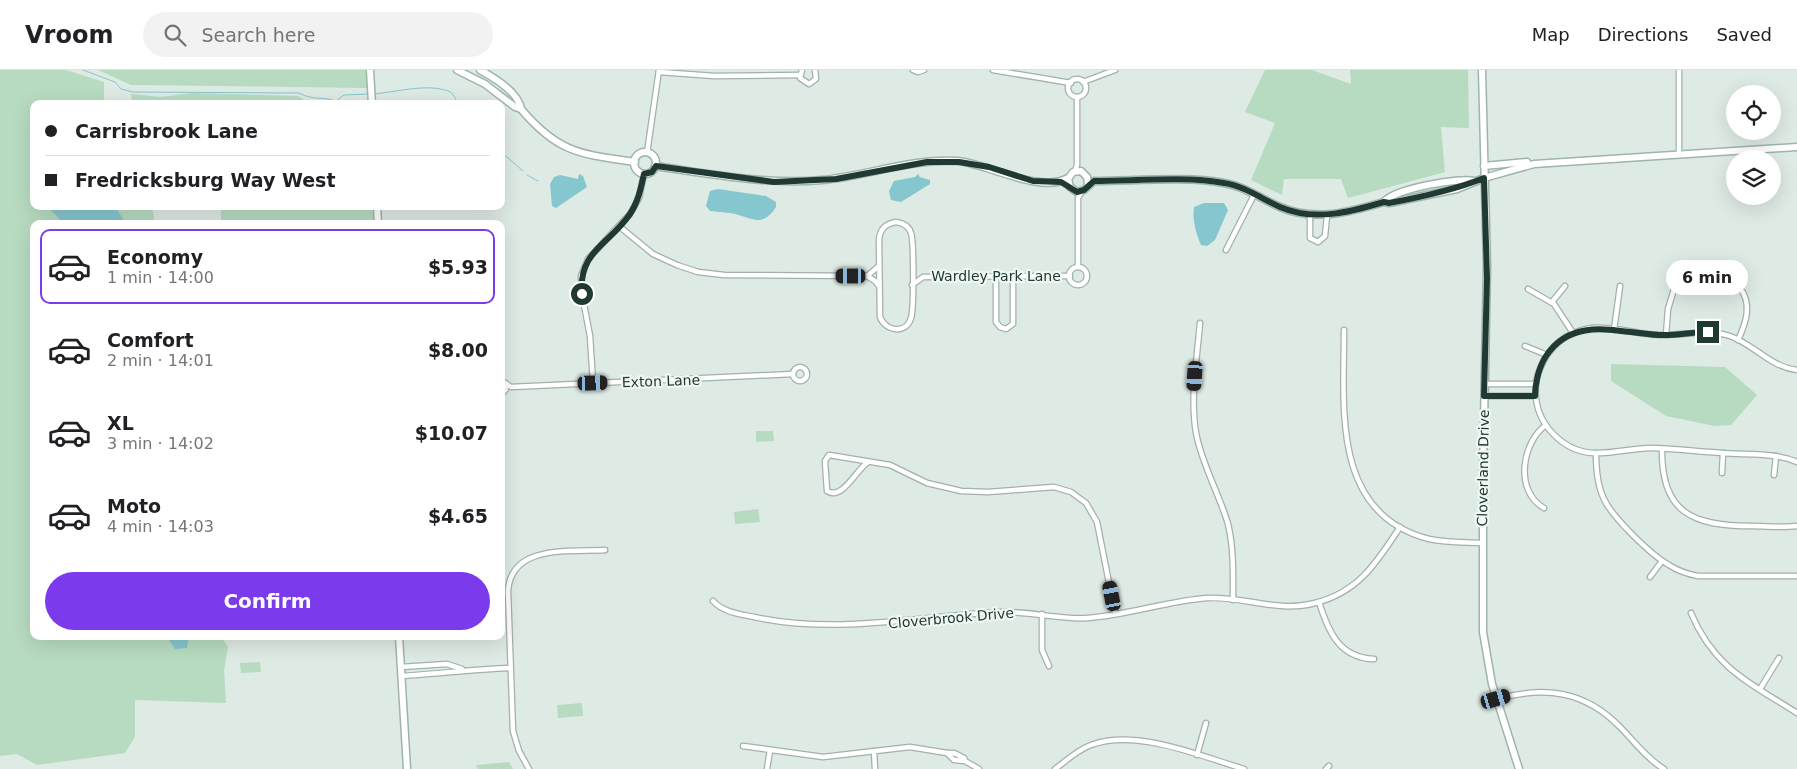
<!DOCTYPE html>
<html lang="en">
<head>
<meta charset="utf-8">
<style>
  body { margin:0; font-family:"DejaVu Sans",sans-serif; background:#f2f2f2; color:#202124; height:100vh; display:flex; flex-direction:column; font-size:19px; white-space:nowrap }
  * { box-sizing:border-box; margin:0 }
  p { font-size:16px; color:#757577 }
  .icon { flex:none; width:28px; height:28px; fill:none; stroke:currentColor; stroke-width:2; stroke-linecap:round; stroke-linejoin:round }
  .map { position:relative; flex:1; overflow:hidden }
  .panel { position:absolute; left:30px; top:150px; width:475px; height:420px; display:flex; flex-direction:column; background:#fff; border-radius:10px; box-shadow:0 5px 20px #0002 }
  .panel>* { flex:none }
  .hud { position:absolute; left:30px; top:30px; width:475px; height:110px; border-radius:10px; box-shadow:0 5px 20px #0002; display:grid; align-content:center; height:110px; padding:0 15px; background:#fff }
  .fabs { position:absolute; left:1726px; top:15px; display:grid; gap:10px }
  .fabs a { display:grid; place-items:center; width:55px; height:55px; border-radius:50%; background:#fff; box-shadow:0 5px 20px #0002; font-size:25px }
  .end { position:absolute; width:22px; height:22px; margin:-11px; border:6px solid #203932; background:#fff; box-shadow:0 0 0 2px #fff }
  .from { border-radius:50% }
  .bubble { position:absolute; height:35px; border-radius:18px; background:#fff; box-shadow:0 5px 20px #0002; font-size:16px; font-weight:700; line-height:35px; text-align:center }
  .car { position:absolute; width:15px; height:30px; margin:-15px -8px; border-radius:6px; box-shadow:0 0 4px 1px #0007; background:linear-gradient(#222 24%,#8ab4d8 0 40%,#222 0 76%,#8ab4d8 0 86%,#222 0) }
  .hud b { display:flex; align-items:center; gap:18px; height:48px; font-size:19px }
  .hud b+b { border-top:1px solid #e0e0e0 }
  .hud i { width:12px; height:12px; background:#202124 }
  ul { padding:9px 0 0; list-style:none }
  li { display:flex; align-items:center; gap:15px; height:75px; margin:0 10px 8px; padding:0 5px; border:2px solid transparent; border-radius:10px }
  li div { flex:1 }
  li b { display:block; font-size:19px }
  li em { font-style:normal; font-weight:700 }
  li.on { border-color:#7c3aed }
  li>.icon { width:45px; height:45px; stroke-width:1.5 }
  .cta { display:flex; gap:10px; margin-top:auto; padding:10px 15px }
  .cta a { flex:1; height:58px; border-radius:30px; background:#7c3aed; color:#fff; font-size:20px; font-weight:700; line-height:58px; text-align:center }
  header { display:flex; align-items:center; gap:30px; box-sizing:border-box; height:70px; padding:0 25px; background:#fff; border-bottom:1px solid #e0e0e0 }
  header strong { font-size:24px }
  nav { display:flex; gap:28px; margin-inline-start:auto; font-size:18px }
  .search { width:350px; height:45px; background:#f2f2f2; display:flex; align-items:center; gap:12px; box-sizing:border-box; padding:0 18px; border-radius:28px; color:#757577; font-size:19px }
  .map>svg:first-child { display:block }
  .green { fill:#b7dbc0 }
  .water { fill:#86c6cf }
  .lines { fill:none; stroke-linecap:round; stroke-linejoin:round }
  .stream { stroke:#86c6cf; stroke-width:1 }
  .street-casing { stroke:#a1b1ab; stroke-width:7 }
  .secondary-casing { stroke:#9eb5ac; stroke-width:9 }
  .street { stroke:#fff; stroke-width:4.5 }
  .secondary { stroke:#fff; stroke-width:6 }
  .route { stroke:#203932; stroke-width:6 }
  .labels { text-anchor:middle; stroke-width:4.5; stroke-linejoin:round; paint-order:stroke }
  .street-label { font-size:14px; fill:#203932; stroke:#eff7f2 }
</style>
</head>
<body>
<header>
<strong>Vroom</strong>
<div class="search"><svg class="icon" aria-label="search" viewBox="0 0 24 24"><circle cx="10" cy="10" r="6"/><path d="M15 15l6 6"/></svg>Search here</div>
<nav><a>Map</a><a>Directions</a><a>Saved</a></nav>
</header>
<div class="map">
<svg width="1797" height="699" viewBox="0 0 1797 699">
  <rect width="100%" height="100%" fill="#deeae4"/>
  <!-- green -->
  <g class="green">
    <polygon points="0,0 66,0 104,12 104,34 34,34 34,136 152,136 155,154 34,154 34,566 221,566 228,577 224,601 226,633 135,630 135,667 125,683 37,695 17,684 0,686"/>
    <polygon points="98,0 368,0 369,18 131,15"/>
    <polygon points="1265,0 1312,0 1351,14 1350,0 1468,0 1469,58 1441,57 1445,102 1348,128 1341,109 1284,109 1282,125 1251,110 1275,53 1245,42"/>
    <polygon points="193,23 298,26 311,34 132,34 131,24 161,27"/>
    <polygon points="221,136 374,136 375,154 221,154"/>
    <polygon points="1611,294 1725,297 1757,325 1731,355 1715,356 1666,346 1611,311"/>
    <polygon points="756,361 773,361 774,371 756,372"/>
    <polygon points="758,439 760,452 735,454 734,442"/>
    <polygon points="260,592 261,602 241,603 240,593"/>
    <polygon points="582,633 583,646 558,648 557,635"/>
    <polygon points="509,692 513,699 478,699 476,695"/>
  </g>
  <!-- water -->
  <g class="water">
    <polygon points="579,104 583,106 587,117 556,138 552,136 550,114 554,107 560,105 578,109"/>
    <polygon points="918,104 920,107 930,110 930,114 901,132 891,130 889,121 894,111 915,107"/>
    <path d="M718 119 766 126 776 132V137C761 160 750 146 730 143 723 142 717 142 710 141L706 136 710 121Z"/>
    <path d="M1204 133H1224L1228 140 1215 170 1207 176 1201 175C1196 163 1192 150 1194 137Z"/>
    <polygon points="47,136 115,136 126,154 64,154"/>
    <polygon points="189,566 187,578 175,579 167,567"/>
  </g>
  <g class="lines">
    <!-- stream -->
    <g class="stream">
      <path d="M83 0 115 12 121 19 133 22 299 23C314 31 321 26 336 31L344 25 370 24"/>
      <path d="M374 24C396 22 424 14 445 20 453 21 455 28 458 34"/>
      <polyline points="501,82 523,101"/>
      <polyline points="527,105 538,111"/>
    </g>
    <!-- street casing -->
    <g class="street-casing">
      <g id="street">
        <polyline points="802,0 800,8 809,14 816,9 815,0"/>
        <polyline points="913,0 918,2 924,0"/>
        <polyline points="993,0 1071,13"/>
        <polyline points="1679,0 1679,85"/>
        <polyline points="659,2 714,6 800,5"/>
        <circle cx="1077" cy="18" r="9"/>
        <polyline points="1083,12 1115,0"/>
        <polyline points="647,83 659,0"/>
        <polyline points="1075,101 1077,95 1077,27"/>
        <polyline points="1310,145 1310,168 1318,172 1325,166 1327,145"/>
        <path d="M896 152C903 153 909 156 911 163 914 172 914 238 911 248 906 265 885 261 880 247L879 170C880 159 885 154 896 152Z"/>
        <polyline points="620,157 653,184 677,195 698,202 724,205 867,206 875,211 879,216"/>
        <polyline points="1226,180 1254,125"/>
        <polyline points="1078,197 1078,128 1082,121"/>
        <circle cx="1078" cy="206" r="9"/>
        <polyline points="867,206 879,196"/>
        <polyline points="996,207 996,252 1000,257 1006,259 1013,254 1013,207"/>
        <polyline points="912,215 923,207 1070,206"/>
        <polyline points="1528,219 1554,234 1573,263"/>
        <polyline points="1552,232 1565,216"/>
        <path d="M1200 253C1197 289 1190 327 1196 363 1202 395 1219 423 1228 454 1234 479 1233 504 1233 530"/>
        <path d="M1344 260C1344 338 1331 444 1429 469 1447 473 1465 472 1482 473"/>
        <polyline points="1614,260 1620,216"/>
        <polyline points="1666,265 1668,239 1675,216"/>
        <path d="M1738 270C1746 253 1753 233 1739 217"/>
        <polyline points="1525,276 1547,285"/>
        <circle cx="800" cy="304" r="7"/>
        <path d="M1797 300C1770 297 1755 275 1730 266 1707 258 1683 266 1659 265 1637 264 1613 256 1591 258 1580 260 1569 264 1560 271 1544 284 1533 307 1536 328 1539 357 1565 382 1594 383 1613 384 1632 378 1651 378 1674 378 1698 382 1722 383 1746 385 1774 382 1797 392"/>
        <polyline points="501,310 511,317 793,304"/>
        <polyline points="593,313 590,266 582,224 581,206 588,189 630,144 639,128 644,104"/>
        <polyline points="1485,314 1536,314"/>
        <polyline points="501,325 506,319 504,313"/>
        <polyline points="1484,326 1535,326"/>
        <path d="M1662 379C1661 443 1693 456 1751 456 1766 456 1782 458 1797 456"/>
        <path d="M1596 383C1596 399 1597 415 1604 429 1612 447 1651 485 1669 495 1678 501 1687 504 1698 506H1797"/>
        <path d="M867 393C857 399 842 431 827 421L825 391 829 385 890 395 927 413 961 421 988 422 1054 417 1071 422 1086 433 1097 452 1115 543"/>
        <polyline points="1722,403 1723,383"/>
        <polyline points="1774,405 1776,386"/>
        <path d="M1544 438C1514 421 1522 372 1546 355"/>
        <polyline points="1650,507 1662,491"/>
        <path d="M713 531C723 542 739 544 754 547 837 565 918 546 1001 542 1030 541 1059 550 1088 548 1128 545 1167 531 1207 528 1244 526 1278 543 1315 533 1359 522 1377 492 1400 457"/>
        <path d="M1319 532C1328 561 1339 588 1374 589"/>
        <path d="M1691 543C1714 598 1750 613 1797 643"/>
        <polyline points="1042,544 1042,580 1049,596"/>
        <polyline points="401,597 447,594 462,599"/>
        <path d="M402 606C438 604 473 599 510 598"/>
        <polyline points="1760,619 1779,588"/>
        <path d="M1497 629C1544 616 1584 620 1620 657 1634 671 1646 688 1664 699"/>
        <polyline points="743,676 823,687 910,677 947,683"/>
        <polyline points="874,681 875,699"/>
        <polyline points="1197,685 1206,653"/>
        <polyline points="965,691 954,690 947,683 954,683 964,688 965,691 979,699"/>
        <path d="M529 699 519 681 513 661 508 521C511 474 570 482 605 480"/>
        <polyline points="767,699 770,680"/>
        <path d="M1055 699C1066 691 1077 680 1091 675 1136 658 1200 686 1244 699"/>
        <polyline points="1326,699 1329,696"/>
      </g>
    </g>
    <!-- secondary casing -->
    <g class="secondary-casing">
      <g id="secondary">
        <polyline points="370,0 372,34"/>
        <polyline points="457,0 485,14 515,37 521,39"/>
        <path d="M480 0C495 8 518 22 521 39 558 83 580 84 635 92"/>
        <polyline points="1482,0 1487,196 1483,402 1483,562 1492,614 1519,699"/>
        <circle cx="645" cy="93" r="11"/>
        <path d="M655 96C711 104 766 115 822 110 867 106 912 88 958 91 989 94 1040 124 1068 108"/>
        <polyline points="1484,96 1527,92"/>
        <path d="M1088 115 1087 107 1081 101 1073 102 1068 109 1070 117 1077 122 1084 120 1094 111C1133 111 1187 106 1224 113 1244 116 1261 129 1280 137 1315 152 1350 142 1384 132 1393 119 1460 107 1475 111"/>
        <polyline points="1384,132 1389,133 1457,119 1484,108 1534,94 1797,77"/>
        <polyline points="377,136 378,154"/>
        <polyline points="399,566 407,699"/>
      </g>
    </g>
    <!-- street -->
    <use href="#street" class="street"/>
    <!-- secondary -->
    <use href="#secondary" class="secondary"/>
  </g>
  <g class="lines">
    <!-- route -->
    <path class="route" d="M582 224C578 181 609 175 630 144 638 132 641 118 644 104L652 102 656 96 774 112 836 109 927 92H959L989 97 1033 111 1061 112 1077 122 1084 120 1094 111C1134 111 1185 106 1224 113 1244 116 1262 129 1280 137 1315 152 1350 142 1384 132L1389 133C1422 127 1454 120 1484 108L1487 208 1484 326H1535C1535 313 1539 297 1546 286 1573 245 1619 263 1659 265 1675 266 1692 262 1708 262"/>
  </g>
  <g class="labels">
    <!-- street labels -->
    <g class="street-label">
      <text x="996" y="211">Wardley Park Lane</text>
      <text transform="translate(661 311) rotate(-2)" y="5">Exton Lane</text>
      <text transform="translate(1483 398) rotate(-89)" y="5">Cloverland Drive</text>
      <text transform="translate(951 548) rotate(-5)" y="5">Cloverbrook Drive</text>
    </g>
  </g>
</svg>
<div class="fabs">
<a><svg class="icon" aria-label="locate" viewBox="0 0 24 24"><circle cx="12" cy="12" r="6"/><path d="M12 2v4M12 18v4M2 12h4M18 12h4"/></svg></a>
<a><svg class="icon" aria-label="layers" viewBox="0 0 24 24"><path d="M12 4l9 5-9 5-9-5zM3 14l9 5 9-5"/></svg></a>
</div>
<i class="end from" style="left:582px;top:224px"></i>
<i class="end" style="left:1708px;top:262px"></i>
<div class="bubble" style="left:1666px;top:190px;width:82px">6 min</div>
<i class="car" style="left:851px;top:206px;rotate:270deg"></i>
<i class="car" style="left:1195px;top:306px;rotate:184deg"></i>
<i class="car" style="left:593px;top:313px;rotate:88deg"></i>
<i class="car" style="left:1112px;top:526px;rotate:349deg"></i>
<i class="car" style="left:1496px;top:629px;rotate:74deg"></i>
<div class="hud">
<b><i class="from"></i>Carrisbrook Lane</b>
<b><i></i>Fredricksburg Way West</b>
</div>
<section class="panel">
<ul>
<li class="on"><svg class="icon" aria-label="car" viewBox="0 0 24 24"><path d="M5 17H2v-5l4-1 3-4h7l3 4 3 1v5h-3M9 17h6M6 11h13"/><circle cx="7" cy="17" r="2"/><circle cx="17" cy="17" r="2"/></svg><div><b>Economy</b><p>1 min · 14:00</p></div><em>$5.93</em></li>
<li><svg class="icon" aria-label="car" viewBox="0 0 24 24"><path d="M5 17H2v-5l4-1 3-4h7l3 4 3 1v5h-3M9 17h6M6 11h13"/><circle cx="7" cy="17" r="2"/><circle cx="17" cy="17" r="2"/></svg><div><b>Comfort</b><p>2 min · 14:01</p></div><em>$8.00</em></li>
<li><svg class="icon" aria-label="car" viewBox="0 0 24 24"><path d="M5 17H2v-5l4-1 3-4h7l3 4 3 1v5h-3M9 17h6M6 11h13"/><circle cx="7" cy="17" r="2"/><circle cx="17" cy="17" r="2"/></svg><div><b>XL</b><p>3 min · 14:02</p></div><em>$10.07</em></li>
<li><svg class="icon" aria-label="car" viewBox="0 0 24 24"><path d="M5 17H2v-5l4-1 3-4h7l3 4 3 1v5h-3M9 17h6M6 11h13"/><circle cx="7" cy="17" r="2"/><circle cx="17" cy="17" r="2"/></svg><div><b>Moto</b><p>4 min · 14:03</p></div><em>$4.65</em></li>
</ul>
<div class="cta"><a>Confirm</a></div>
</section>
</div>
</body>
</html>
